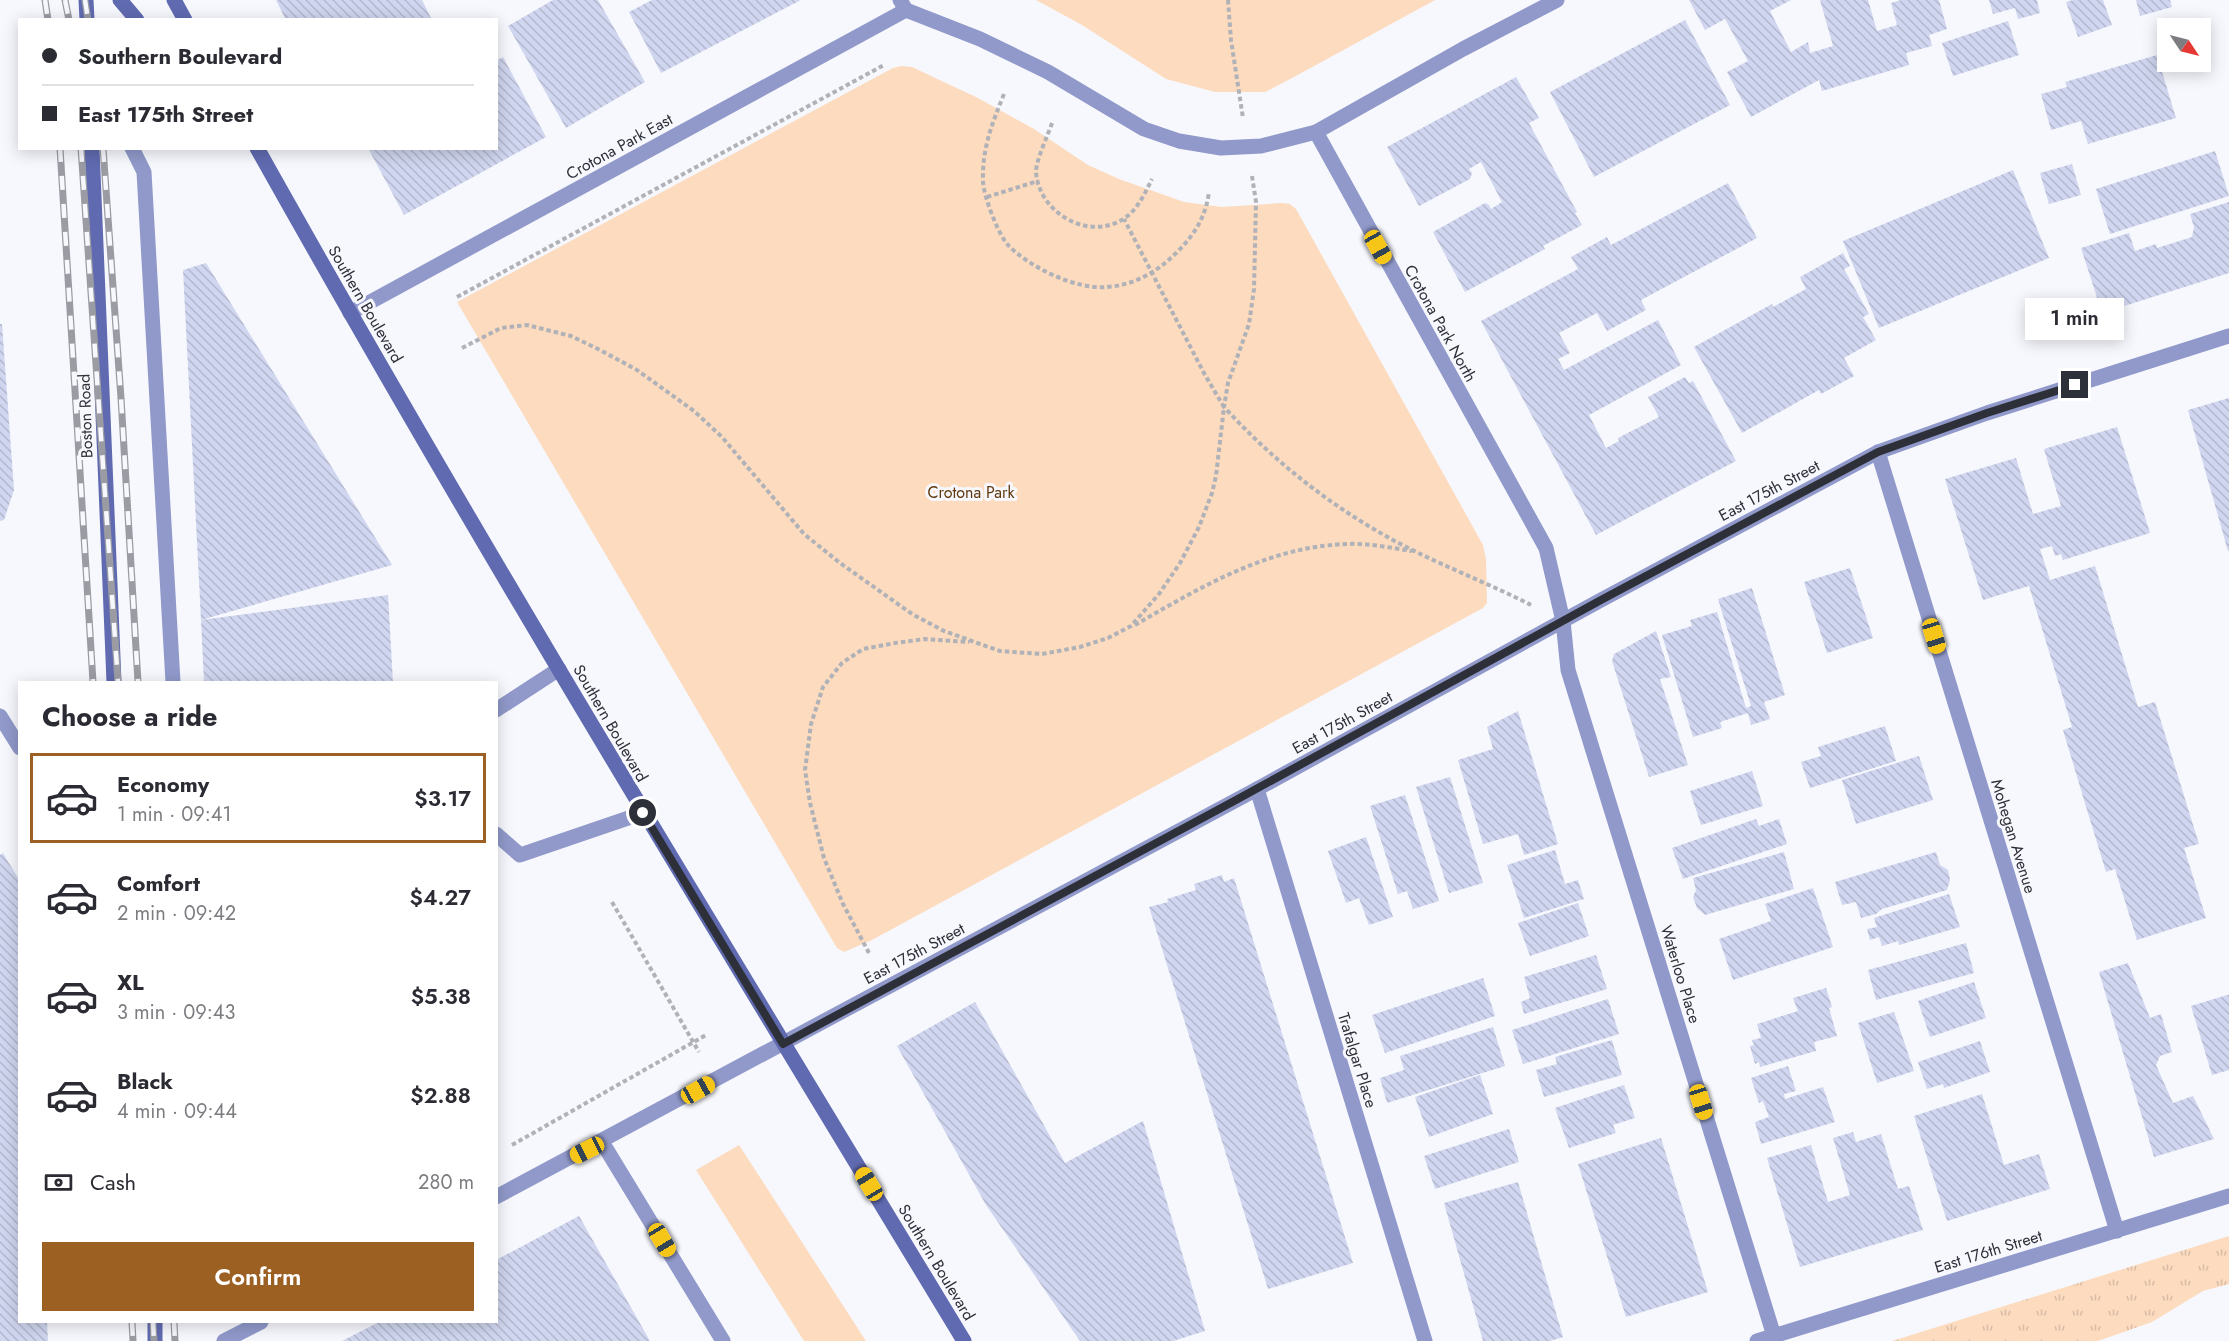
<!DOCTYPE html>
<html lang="en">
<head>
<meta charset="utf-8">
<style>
  body { margin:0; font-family:Jost,sans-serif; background:#f2f2f3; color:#2b2b33; height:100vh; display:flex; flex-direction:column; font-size:22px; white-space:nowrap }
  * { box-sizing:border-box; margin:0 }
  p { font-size:20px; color:#7c7c81 }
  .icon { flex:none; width:33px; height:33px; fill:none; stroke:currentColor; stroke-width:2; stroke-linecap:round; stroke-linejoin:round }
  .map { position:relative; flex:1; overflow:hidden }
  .details { position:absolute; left:18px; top:681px; width:480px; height:642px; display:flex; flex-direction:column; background:#fff; border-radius:0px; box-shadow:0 3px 15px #0003 }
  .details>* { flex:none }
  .guide { position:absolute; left:18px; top:18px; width:480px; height:132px; border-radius:0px; box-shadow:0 3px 15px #0003; display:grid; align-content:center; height:132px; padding:0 24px; background:#fff }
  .needle { width:39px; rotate:125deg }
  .tools { position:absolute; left:2157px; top:18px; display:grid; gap:12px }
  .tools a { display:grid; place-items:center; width:54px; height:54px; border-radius:0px; background:#fff; box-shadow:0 3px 15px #0003; font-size:30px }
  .end { position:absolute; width:27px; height:27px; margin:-14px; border:8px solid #2e3039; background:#fff; box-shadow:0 0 0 3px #fff }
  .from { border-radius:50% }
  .bubble { position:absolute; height:42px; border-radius:0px; background:#fff; box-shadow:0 3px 15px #0003; font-size:20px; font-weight:600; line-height:42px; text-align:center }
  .car { position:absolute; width:18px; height:36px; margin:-18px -9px; border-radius:8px; box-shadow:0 0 4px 2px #0007; background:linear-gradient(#f5c518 24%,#345 0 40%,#f5c518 0 76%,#345 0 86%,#f5c518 0) }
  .guide b { display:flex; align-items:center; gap:21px; height:57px; font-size:22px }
  .guide b+b { border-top:2px solid #e1e1e2 }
  .guide i { width:15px; height:15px; background:#2b2b33 }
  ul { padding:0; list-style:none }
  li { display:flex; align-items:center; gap:18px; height:90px; margin:0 12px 9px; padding:0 12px; border:3px solid transparent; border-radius:0px }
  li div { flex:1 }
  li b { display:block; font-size:22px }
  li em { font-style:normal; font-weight:600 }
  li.selected { border-color:#9c6122 }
  li>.icon { width:54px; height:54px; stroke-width:1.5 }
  h2 { padding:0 24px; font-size:27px; line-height:72px }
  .pay { display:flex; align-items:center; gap:15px; height:66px; padding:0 24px; font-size:22px }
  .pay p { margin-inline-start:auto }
  .cta { display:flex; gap:12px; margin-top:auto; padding:12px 24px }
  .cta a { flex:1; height:69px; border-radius:0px; background:#9c6122; color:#fff; font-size:24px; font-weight:600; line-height:69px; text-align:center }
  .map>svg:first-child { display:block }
  .grass { fill:url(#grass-tufts) }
  .park { fill:#fcdbbf }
  .building { fill:url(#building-back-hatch) }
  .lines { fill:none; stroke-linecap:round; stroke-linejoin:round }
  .path { stroke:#b0b2b8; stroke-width:4; stroke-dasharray:4.5 3; stroke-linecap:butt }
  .service { stroke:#9099ca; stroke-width:15 }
  .minor { stroke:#9099ca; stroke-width:15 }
  .secondary { stroke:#606ab0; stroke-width:15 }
  .rail-casing { stroke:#9b9ca3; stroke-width:7 }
  .rail { stroke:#f7f8fd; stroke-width:4.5; stroke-dasharray:14; stroke-linecap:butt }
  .route { stroke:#2e3039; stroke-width:8 }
  .labels { text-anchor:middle; stroke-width:6; stroke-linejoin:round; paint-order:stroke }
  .street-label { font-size:16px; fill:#2e3039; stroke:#f7f8fd }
  .park-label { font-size:16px; fill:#60380c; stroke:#f7f8fd }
</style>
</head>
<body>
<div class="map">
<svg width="2229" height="1341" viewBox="0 0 2229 1341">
  <defs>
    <pattern id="grass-tufts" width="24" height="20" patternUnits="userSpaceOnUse" patternTransform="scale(1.5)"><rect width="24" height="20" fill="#fcdbbf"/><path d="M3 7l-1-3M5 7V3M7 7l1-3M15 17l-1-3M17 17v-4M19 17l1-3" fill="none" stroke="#d8bca5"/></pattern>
    <pattern id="building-back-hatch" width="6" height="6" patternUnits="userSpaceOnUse" patternTransform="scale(1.5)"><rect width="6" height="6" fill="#d0d6ef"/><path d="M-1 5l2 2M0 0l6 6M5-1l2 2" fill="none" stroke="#b3b8ce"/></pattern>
  </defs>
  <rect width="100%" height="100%" fill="#f7f8fd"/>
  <!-- grass -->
  <polygon class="grass" points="2229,1236 2229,1284 2203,1291 2152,1322 2098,1341 1892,1341"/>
  <!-- park -->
  <g class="park">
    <polygon points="1036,0 1435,0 1294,77 1265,92 1215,92 1166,79 1082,25"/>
    <polygon points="901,66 912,67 978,98 1034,129 1088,165 1119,179 1184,202 1222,207 1282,203 1290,204 1296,209 1483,545 1486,559 1487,603 1483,608 872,940 844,952 837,948 457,302 893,68"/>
    <polygon points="739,1145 866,1341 804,1341 696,1170"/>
  </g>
  <!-- building -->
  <g class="building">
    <polygon points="276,0 422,0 432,20 286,20"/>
    <polygon points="553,0 598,0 645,82 566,128 508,26"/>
    <polygon points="652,0 801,0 661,73 629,12"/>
    <polygon points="1689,0 1791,0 1770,11 1791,52 1808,42 1810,53 1833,46 1820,0 1868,0 1877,31 1897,25 1891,3 1901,0 1939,0 1947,29 1929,35 1932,46 1906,53 1909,65 1822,91 1819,80 1751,117 1727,72 1748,61 1725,19 1705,30"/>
    <polygon points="1989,0 2037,0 2040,13 2018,19 2015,8 1993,14"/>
    <polygon points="2073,0 2103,0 2112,25 2078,37 2066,2"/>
    <polygon points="2136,0 2170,0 2172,7 2140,16"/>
    <polygon points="1685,20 1730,105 1594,177 1550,92"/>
    <polygon points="2008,21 2019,55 1953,76 1942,43"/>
    <polygon points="2157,55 2176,118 2088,144 2081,121 2051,130 2041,94 2067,87 2065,82"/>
    <polygon points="503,57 546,137 404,215 368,148 496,148 496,61"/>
    <polygon points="1516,77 1539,118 1529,123 1577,212 1575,213 1582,225 1543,246 1545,249 1465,292 1433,232 1485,203 1489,205 1491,209 1502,202 1481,162 1469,169 1472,173 1470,179 1419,206 1387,147"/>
    <polygon points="2215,151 2229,196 2110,234 2096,189"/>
    <polygon points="2072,164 2081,195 2049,204 2040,173"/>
    <polygon points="2013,170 2049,258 1879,328 1843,241"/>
    <polygon points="1728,183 1757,238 1641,300 1646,310 1607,331 1597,313 1559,333 1570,353 1558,359 1564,370 1658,320 1681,365 1589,415 1606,448 1619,441 1618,438 1659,417 1648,397 1685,377 1689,383 1693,381 1736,461 1596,535 1481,321 1578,269 1571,257 1607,237 1611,245"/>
    <polygon points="2229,202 2229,273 2102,313 2081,248 2129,233 2135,251 2156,244 2157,248 2192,237 2194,227 2190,214"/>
    <polygon points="1843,253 1850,266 1844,269 1869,314 1863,317 1876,340 1844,358 1854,376 1821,394 1819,390 1742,433 1694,347 1772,304 1773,307 1806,289 1800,277"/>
    <polygon points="206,263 392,565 201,620 183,270"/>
    <polygon points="0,324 2,324 14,490 4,520 0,521"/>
    <polygon points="2229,398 2229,551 2228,551 2188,410"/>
    <polygon points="2117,427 2150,533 2063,560 2061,554 2055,556 2052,546 2040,549 2050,580 2095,566 2138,707 2155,702 2199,844 2184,848 2206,918 2137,940 2115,869 2106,872 2084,800 2063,730 2072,727 2029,586 1983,600 1945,479 2016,458 2033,514 2061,506 2044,449"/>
    <polygon points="1850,568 1873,638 1827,653 1804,582"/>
    <polygon points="1752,588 1785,695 1764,702 1770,719 1751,725 1748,713 1720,722 1722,728 1693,737 1662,635 1692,626 1690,620 1717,612 1746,708 1751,706 1718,599"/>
    <polygon points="388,595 393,682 204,682 201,620"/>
    <polygon points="1656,631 1671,677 1660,679 1688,765 1649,777 1612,661 1614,654"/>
    <polygon points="1518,711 1558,844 1524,855 1518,834 1483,844 1458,760 1493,749 1487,727"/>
    <polygon points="1885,726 1896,761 1810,788 1801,762 1821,756 1818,747"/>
    <polygon points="1919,756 1933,800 1856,824 1842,780"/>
    <polygon points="1752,771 1763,806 1701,825 1690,791"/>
    <polygon points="1450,777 1483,883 1449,893 1416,787"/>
    <polygon points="1405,795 1439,901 1413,909 1407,891 1398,894 1370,806"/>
    <polygon points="1756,819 1759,826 1779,819 1787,844 1683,879 1672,848"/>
    <polygon points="1366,837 1393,917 1369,925 1359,898 1346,903 1328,851"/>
    <polygon points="1555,850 1565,884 1578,880 1584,899 1524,918 1507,865"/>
    <polygon points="1784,852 1794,889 1705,915 1697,908 1693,897 1696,890 1693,878"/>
    <polygon points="1936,852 1940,865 1948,870 1950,880 1947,890 1882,909 1876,914 1861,918 1856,902 1842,905 1835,882"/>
    <polygon points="3,853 20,881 20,1322 47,1322 48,1341 0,1341 0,855"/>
    <polygon points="1222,875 1224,882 1234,878 1353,1263 1268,1289 1149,907 1168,902 1167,899 1196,890 1194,884"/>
    <polygon points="1813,888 1833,947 1733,980 1719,939 1771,921 1765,904"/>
    <polygon points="1949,894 1960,927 1899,945 1898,941 1882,946 1879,937 1870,940 1867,929 1877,927 1874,918"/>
    <polygon points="1578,903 1589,936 1530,956 1518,923"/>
    <polygon points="1966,943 1974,973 1876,1000 1868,970"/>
    <polygon points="1596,955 1607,989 1524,1014 1521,1002 1530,998 1524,977"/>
    <polygon points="2128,963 2150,1018 2161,1014 2172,1052 2160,1056 2156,1065 2173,1103 2193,1096 2214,1139 2154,1157 2099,972"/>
    <polygon points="1483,978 1495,1016 1385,1053 1372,1015"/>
    <polygon points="1974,982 1986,1018 1930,1037 1918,1001"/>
    <polygon points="1826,988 1832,1007 1829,1008 1837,1036 1814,1042 1816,1051 1760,1067 1759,1062 1755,1064 1750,1046 1754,1045 1752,1040 1761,1038 1757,1024 1798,1011 1793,998"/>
    <polygon points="2227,995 2229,995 2229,1070 2212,1075 2191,1006"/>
    <polygon points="1608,999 1619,1034 1523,1064 1512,1030"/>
    <polygon points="975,1002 1065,1163 1143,1121 1205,1331 1173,1341 1080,1341 986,1205 897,1046"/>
    <polygon points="1894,1012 1914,1071 1877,1083 1858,1023"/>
    <polygon points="1493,1027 1505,1066 1387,1103 1380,1078 1404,1070 1400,1056"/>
    <polygon points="1612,1040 1622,1075 1544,1097 1536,1070 1557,1064 1555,1057"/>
    <polygon points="1980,1041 1990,1072 1944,1088 1943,1084 1927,1089 1918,1062"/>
    <polygon points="1788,1066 1796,1091 1784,1094 1785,1099 1823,1087 1835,1122 1761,1144 1755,1122 1769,1117 1763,1101 1759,1103 1751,1078"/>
    <polygon points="1480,1075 1493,1114 1429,1137 1415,1097"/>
    <polygon points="1624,1085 1635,1118 1613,1125 1616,1133 1569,1148 1555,1108"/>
    <polygon points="1982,1094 2004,1165 2039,1154 2050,1189 1947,1221 1914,1116"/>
    <polygon points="1509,1129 1519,1162 1435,1189 1424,1156"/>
    <polygon points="1853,1132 1856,1142 1881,1134 1898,1189 1909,1186 1923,1230 1800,1267 1767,1158 1811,1145 1828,1202 1850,1195 1833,1138"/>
    <polygon points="1661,1138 1708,1292 1626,1317 1578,1164"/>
    <polygon points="1518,1182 1563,1337 1550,1341 1483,1341 1444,1203"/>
    <polygon points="579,1216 650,1341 342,1341 379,1322 496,1322 496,1260"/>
  </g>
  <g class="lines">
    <!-- path -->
    <g class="path">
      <polyline points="1228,0 1231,40 1243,118"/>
      <path d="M1004 94C992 124 982 148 983 182 984 197 998 234 1008 245 1029 267 1076 290 1107 287 1135 285 1159 271 1178 251 1195 234 1206 216 1209 192"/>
      <path d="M1052 123C1048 135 1036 160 1036 172 1039 214 1091 243 1126 217 1138 209 1146 191 1152 179"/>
      <path d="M1252 176 1256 202 1254 289 1249 324 1228 383 1224 407C1269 456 1319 497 1377 531 1426 560 1480 579 1531 605"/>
      <polyline points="987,197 1038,181"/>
      <polyline points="457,297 884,65"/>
      <polyline points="462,348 501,328 527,325 571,336 600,350 637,370 694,411 722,437 804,534 840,563 912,614 944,631 1000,651 1042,654 1080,647 1108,638 1131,626 1159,594 1180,563 1199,527 1212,493 1216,476 1224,407 1205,375 1124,219"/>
      <path d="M1135 625C1201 587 1269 546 1348 544 1369 543 1391 548 1412 551"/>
      <polyline points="612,902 699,1052"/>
      <polyline points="869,953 843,904 824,858 810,803 805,770 811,724 823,687 842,663 863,649 895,643 925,639 969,642"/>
      <polyline points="512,1145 706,1035"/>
    </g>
    <!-- service -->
    <g class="service">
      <polyline points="132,148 144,172 173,682"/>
      <polyline points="496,710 559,669"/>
      <polyline points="496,834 520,855 643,813"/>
    </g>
    <!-- minor -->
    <g class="minor">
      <polyline points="900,0 906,10 980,39 1048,72 1144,129 1179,141 1221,148 1261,146 1316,132 1463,49 1557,0"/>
      <polyline points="1316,132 1546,548 1563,621 1568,670 1774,1336"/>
      <polyline points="350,313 906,10"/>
      <polyline points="1878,452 2117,1231"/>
      <polyline points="0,716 20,748"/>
      <polyline points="1257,789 1425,1341"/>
      <polyline points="602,1142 723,1341"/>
      <polyline points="496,1197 1257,789 1601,600 1878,452 1987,413 2229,336"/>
      <polyline points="224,1341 261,1322"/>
      <polyline points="1757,1341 2229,1196"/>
    </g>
    <!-- secondary -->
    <g class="secondary">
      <polyline points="86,0 87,20"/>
      <polyline points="120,0 137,20"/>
      <polyline points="174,0 185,20"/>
      <polyline points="92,148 114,682"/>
      <path d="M257 148C483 552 725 946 964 1341"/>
      <polyline points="155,1322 155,1341"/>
    </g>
    <!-- rail casing -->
    <g class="rail-casing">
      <g id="rail">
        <polyline points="45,0 48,20"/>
        <polyline points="65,0 69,20"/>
        <polyline points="85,0 88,20"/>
        <polyline points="60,148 93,682"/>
        <polyline points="81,148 118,682"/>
        <polyline points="103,148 121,398 138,682"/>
        <polyline points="132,1322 133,1341"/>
        <polyline points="153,1322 154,1341"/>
        <polyline points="174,1322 175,1341"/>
      </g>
    </g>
    <!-- rail -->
    <use href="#rail" class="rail"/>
  </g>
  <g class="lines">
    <!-- route -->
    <polyline class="route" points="643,813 783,1044 1236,800 1601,600 1878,452 1987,413 2075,385"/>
  </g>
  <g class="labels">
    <!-- street labels -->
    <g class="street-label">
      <text transform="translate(619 146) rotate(-29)" y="6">Crotona Park East</text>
      <text transform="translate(366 304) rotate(60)" y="6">Southern Boulevard</text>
      <text transform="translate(1441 323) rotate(61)" y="6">Crotona Park North</text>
      <text transform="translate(85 416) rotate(-92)" y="6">Boston Road</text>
      <text transform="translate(1769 490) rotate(-28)" y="6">East 175th Street</text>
      <text transform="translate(1342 722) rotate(-29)" y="6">East 175th Street</text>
      <text transform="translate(611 723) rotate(60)" y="6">Southern Boulevard</text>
      <text transform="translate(2014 836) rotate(73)" y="6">Mohegan Avenue</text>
      <text transform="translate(914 953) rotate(-28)" y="6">East 175th Street</text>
      <text transform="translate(1681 974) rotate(73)" y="6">Waterloo Place</text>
      <text transform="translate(1358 1060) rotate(73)" y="6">Trafalgar Place</text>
      <text transform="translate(1988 1251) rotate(-17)" y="6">East 176th Street</text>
      <text transform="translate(937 1262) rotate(59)" y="6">Southern Boulevard</text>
    </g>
    <!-- park labels -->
    <g class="park-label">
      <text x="971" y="498">Crotona Park</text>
    </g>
  </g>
</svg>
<div class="tools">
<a><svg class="needle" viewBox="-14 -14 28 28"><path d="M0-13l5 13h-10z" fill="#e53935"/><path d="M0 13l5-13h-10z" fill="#7c7c81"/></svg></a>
</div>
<i class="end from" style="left:643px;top:813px"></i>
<i class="end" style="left:2075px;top:385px"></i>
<div class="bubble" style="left:2025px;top:298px;width:99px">1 min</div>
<i class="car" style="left:1378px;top:247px;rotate:151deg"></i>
<i class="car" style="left:1934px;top:636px;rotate:163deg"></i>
<i class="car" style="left:698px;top:1090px;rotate:61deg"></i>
<i class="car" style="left:1701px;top:1102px;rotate:163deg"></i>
<i class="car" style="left:587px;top:1150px;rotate:243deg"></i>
<i class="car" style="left:869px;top:1184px;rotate:329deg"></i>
<i class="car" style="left:662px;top:1240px;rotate:149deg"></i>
<div class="guide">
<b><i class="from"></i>Southern Boulevard</b>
<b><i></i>East 175th Street</b>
</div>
<section class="details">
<h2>Choose a ride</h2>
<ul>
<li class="selected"><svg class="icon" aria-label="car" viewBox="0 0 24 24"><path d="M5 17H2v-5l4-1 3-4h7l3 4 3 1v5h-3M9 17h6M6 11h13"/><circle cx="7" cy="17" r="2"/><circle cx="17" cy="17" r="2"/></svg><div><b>Economy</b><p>1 min · 09:41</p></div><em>$3.17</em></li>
<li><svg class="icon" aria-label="car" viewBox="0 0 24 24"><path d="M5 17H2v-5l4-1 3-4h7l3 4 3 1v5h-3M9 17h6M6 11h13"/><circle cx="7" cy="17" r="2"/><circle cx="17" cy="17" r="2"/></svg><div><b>Comfort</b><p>2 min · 09:42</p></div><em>$4.27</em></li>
<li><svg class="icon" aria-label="car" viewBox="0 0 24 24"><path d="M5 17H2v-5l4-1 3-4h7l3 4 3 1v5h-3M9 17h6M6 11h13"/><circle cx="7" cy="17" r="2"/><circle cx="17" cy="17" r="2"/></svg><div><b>XL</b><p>3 min · 09:43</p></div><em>$5.38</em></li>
<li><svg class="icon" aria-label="car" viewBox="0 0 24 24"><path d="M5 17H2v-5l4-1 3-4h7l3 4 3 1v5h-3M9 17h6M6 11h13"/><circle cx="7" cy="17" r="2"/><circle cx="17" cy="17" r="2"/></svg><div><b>Black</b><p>4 min · 09:44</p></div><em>$2.88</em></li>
</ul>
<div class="pay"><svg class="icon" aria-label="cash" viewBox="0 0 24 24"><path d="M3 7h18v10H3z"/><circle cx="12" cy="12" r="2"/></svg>Cash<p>280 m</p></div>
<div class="cta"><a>Confirm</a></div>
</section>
</div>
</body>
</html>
